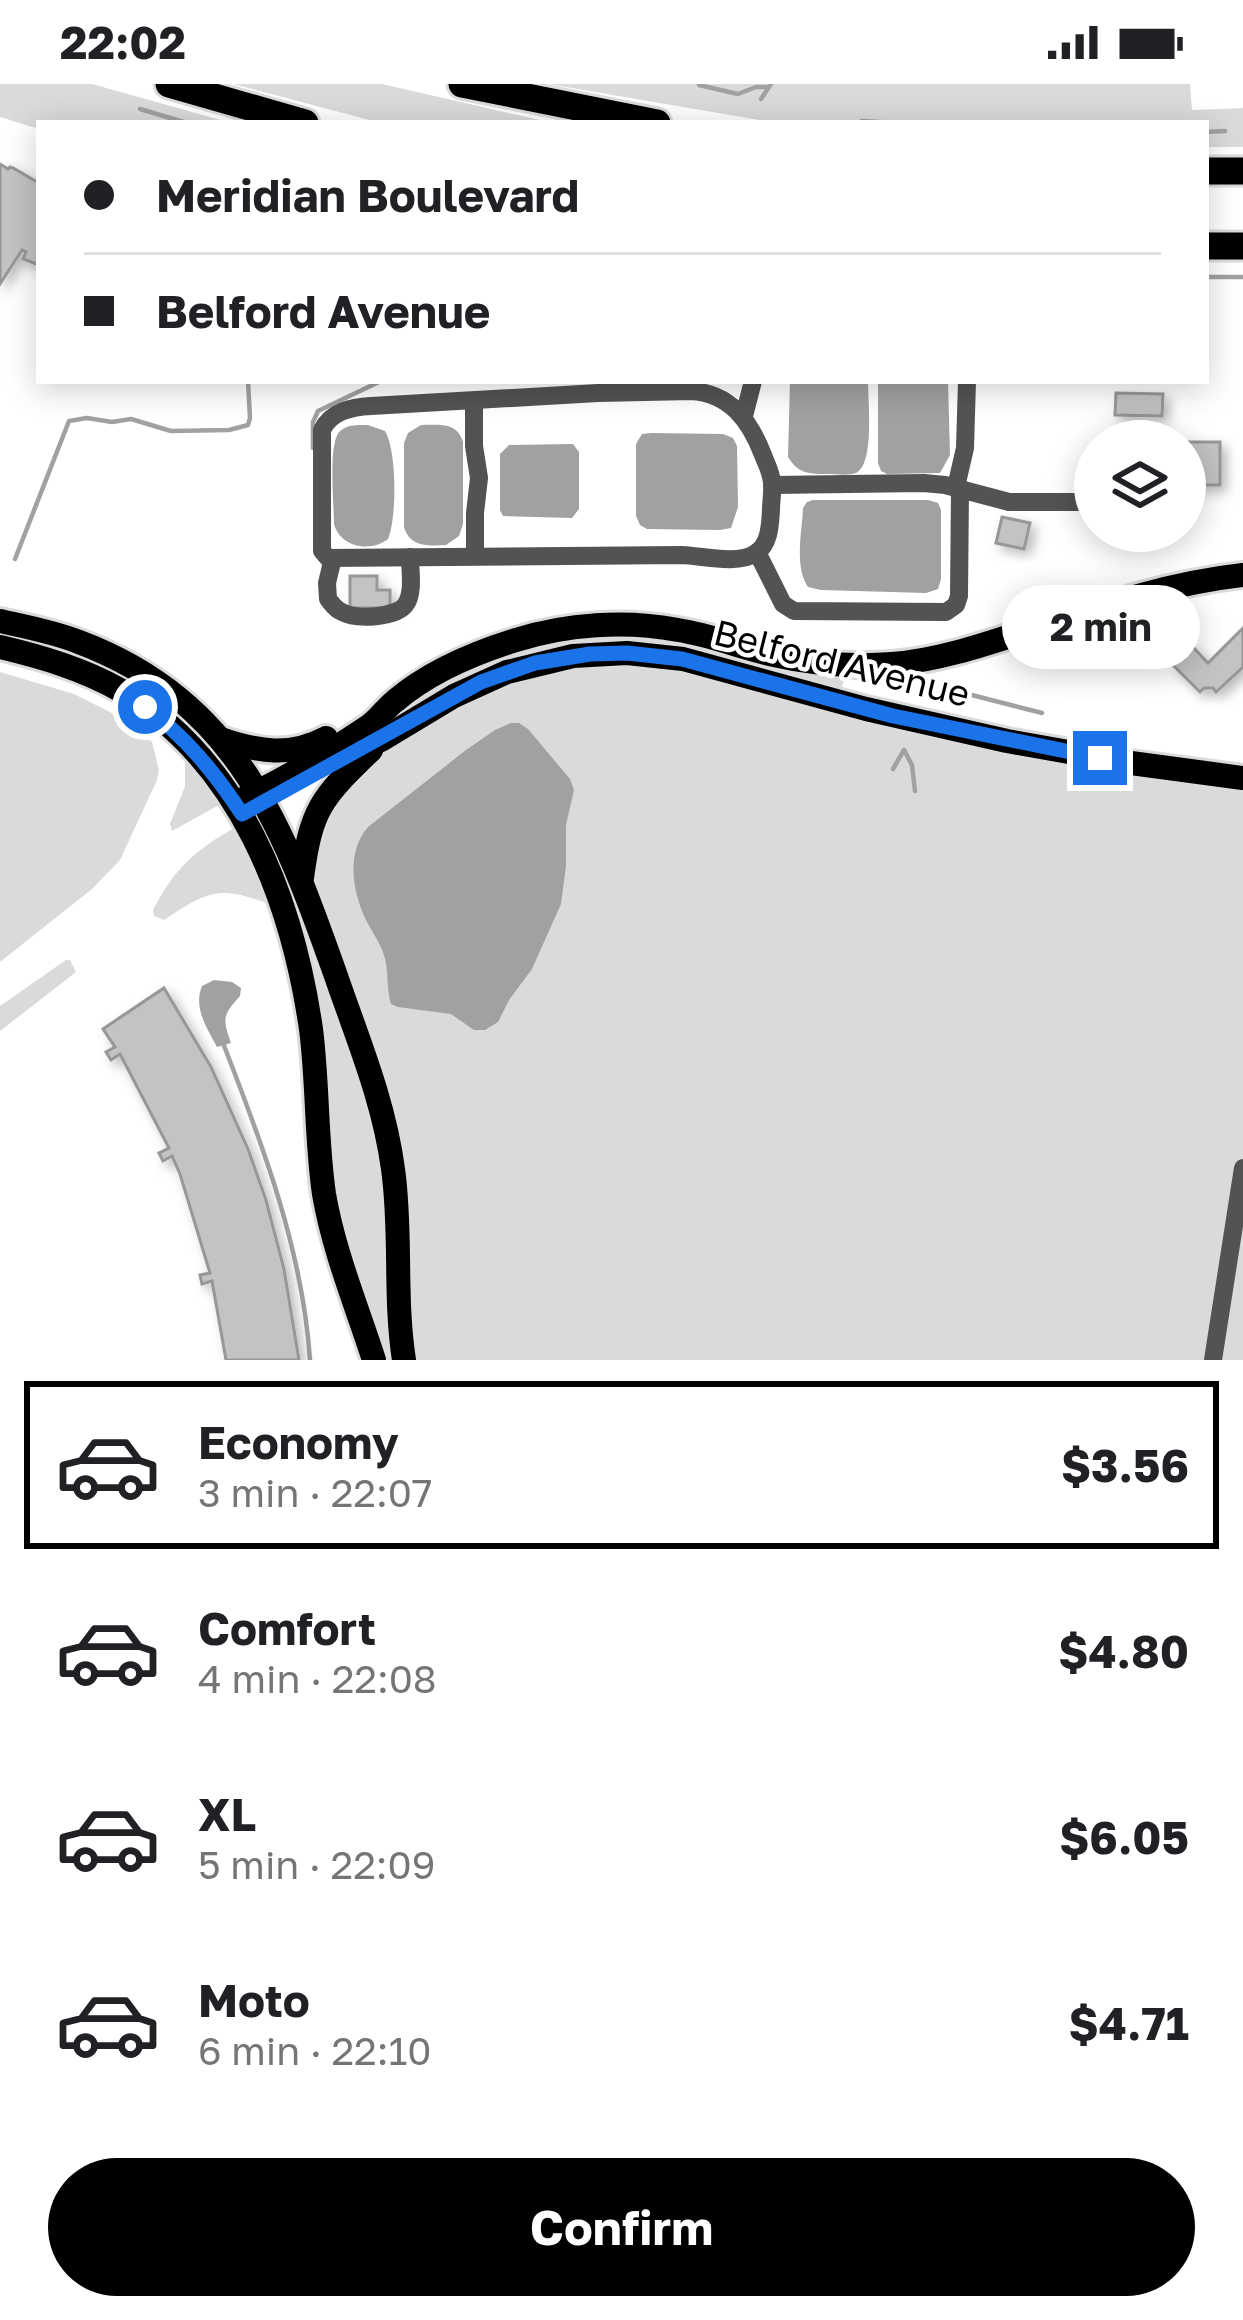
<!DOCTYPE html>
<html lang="en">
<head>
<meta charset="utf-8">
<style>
  body { margin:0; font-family:"Golos Text",sans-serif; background:#f6f6f6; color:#202124; height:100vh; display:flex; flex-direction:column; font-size:45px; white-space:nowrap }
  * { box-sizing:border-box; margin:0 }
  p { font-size:39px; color:#757577 }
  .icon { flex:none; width:66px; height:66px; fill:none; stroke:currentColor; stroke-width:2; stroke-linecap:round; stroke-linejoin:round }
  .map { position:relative; height:1276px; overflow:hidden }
  .drawer { display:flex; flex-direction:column; background:#fff; flex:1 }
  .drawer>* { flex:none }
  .top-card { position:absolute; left:36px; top:36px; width:1173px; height:264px; border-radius:0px; box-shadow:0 6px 30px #0003; display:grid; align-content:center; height:264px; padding:0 48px; background:#fff }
  .tools { position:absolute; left:1074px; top:336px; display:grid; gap:24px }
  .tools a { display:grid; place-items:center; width:132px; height:132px; border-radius:50%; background:#fff; box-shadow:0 6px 30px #0003; font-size:60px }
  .end { position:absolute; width:54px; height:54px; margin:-27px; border:15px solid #1a73e8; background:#fff; box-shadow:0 0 0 6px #fff }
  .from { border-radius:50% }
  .bubble { position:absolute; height:84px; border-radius:42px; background:#fff; box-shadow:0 6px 30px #0003; font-size:39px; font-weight:700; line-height:84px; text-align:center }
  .top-card b { display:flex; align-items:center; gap:42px; height:114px; font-size:45px }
  .top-card b+b { border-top:3px solid #e0e0e0 }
  .top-card i { width:30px; height:30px; background:#202124 }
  ul { padding:21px 0 0; list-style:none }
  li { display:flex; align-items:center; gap:36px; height:168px; margin:0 24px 18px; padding:0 24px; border:6px solid transparent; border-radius:0px }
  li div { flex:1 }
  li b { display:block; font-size:45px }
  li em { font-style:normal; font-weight:700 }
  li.current { border-color:#000 }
  li>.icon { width:108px; height:108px; stroke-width:1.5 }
  .button { display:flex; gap:24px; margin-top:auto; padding:24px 48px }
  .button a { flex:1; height:138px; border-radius:72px; background:#000; color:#fff; font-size:48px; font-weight:700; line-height:138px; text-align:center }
  .status { display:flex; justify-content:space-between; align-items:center; height:84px; padding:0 60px; background:#fff; direction:ltr }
  .status svg { height:33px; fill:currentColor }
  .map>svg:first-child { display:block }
  .green { fill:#dadada }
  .water { fill:#a1a1a1 }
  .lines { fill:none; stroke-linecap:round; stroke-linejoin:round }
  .stream { stroke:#a1a1a1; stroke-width:4.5 }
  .building { fill:#c3c3c3; stroke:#979797; stroke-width:3; filter:url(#shadow) }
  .major-casing { stroke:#dbdbdb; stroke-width:30 }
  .highway-casing { stroke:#dbdbdb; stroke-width:33 }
  .minor { stroke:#535353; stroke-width:18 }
  .major { stroke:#000; stroke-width:24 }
  .highway { stroke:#000; stroke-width:27 }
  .route { stroke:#1a73e8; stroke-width:15 }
  .labels { text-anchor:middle; stroke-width:9; stroke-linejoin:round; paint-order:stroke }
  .street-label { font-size:36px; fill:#000; stroke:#fff }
</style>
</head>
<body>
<div class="status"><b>22:02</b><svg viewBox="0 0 49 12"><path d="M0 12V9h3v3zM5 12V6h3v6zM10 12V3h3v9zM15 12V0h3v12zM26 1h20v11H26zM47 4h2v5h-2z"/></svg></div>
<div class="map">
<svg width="1243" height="1276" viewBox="0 0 1243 1276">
  <defs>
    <filter id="shadow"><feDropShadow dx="5.5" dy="5.5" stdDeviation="6" flood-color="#0004"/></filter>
  </defs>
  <rect width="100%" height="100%" fill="#fff"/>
  <!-- green -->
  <g class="green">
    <polygon points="0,0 92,0 231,39 39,39 39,45 0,33"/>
    <polygon points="233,0 382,0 553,39 381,39"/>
    <polygon points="548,0 1190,0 1192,26 1243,24 1243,63 1206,63 1206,39 777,39"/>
    <path d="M638 549 846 588 840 611 635 562 409 629 405 624C439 594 498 565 542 557 573 551 607 552 638 549Z"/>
    <polygon points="658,579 1243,702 1243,1276 411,1276 406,1147 311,804 315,749 359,684 445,625 551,583"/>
    <polygon points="0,588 74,610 110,628 138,646 152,658 159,686 157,696 120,776 92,805 0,878"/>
    <polygon points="187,670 221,720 172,747 170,740 185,702 185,673"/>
    <path d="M236 743 271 821C220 801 209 806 164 836L154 832 153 826C175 784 195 766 236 743Z"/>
    <polygon points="305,851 316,882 340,929 384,1077 396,1276 381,1276 341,1155 298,853"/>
    <polygon points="66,876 70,876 76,888 0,947 0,922"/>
  </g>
  <!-- water -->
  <g class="water">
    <path d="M790 297H868C868 317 875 380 856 389 848 392 836 390 827 390 807 390 798 389 788 373Z"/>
    <polygon points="878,297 948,297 950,371 940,389 887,390 881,387 878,379"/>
    <path d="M368 341 385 347C397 367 397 433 388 455 370 469 340 463 334 440 334 421 328 362 339 348 347 340 358 341 368 341Z"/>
    <path d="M421 341C440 341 457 338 463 358V440L459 452 446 461C427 462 410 463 404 443V359L408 349Z"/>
    <polygon points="651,349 723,350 733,354 737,362 738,423 731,444 720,446 647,445 640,441 636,432 636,360 642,350"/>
    <polygon points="573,360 579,368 579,425 572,434 503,432 500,426 500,370 509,361"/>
    <path d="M813 416H928L938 419 941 426V495L938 505 926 509 821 506 808 503C794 482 802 449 803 424L807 418Z"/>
    <path d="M511 639H519L528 645 570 695 574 706 566 741V782L561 820 532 885 509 916 498 938 485 946H474L451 930 398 923 391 920C386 904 389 887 384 871 380 858 372 848 366 836 352 807 346 768 368 743L466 666 495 646Z"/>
    <path d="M214 896 232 898 241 904 240 912C223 931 222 934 231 959L217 963C207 944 193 924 202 902Z"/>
  </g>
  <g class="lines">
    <!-- stream -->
    <g class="stream">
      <polyline points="699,1 738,10 756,3 768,3"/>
      <polyline points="761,15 771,0"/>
      <polyline points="140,25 187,39"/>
      <polyline points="862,37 894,39"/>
      <polyline points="1206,48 1225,47"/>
      <polyline points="1206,193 1243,193"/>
      <polyline points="313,364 313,338 318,327 381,297"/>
      <polyline points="15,475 69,337 87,334 112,338 131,335 171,347 229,346 248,341 250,334 248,297"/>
      <polyline points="960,608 1042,629"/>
      <polyline points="904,666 912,681 915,707"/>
      <polyline points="893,685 904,666"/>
      <path d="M223 959C262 1059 303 1167 310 1276"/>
    </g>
  </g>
  <!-- building -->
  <g class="building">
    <polygon points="0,80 8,85 10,83 13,84 39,99 39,181 23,175 26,168 22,166 0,200"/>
    <polygon points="1116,309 1163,310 1162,332 1115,331"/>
    <rect x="1185" y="358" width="35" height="43"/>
    <polygon points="1002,433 1030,439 1024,465 996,459"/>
    <polygon points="350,492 377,492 377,506 390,506 390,524 350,524"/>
    <polygon points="1243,544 1243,583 1216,608 1213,604 1204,604 1200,608 1172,580 1191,561 1208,579"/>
    <polygon points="164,904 211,983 248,1065 266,1116 284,1185 299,1276 226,1276 212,1197 202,1200 200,1191 210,1189 180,1090 172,1072 163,1077 159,1069 169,1064 120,970 111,976 106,968 115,963 103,945"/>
  </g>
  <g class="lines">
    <!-- major casing -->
    <g class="major-casing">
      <g id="major">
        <path d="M0 537C27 543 54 548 79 558 238 618 284 745 336 892 358 956 384 1017 393 1085 402 1148 394 1212 404 1276"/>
        <path d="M0 563C42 573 83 585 120 606 240 676 292 815 311 945 318 1000 316 1055 324 1110 334 1168 356 1220 374 1276"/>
        <path d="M221 655C259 668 290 673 326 654"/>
        <polyline points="349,671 381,656 454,612 507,588 573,572 627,569 683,575 866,625 1007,657 1131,679 1243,694"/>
        <path d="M235 719C281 697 326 671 369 642 379 635 385 625 395 617 428 589 474 569 516 556 567 540 625 536 678 546 711 551 742 564 774 571 813 580 853 583 892 580 940 576 986 560 1032 545 1102 522 1170 499 1243 491"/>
        <path d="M302 794C311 725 321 714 371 666"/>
      </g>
    </g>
    <!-- highway casing -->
    <g class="highway-casing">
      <g id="highway">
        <polyline points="169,0 305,39"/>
        <polyline points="462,0 657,39"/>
        <polyline points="1206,87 1243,87"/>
        <polyline points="1206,162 1243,162"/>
      </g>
    </g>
    <!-- minor -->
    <g class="minor">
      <path d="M691 307C730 309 750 337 763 371 766 379 771 388 772 398 773 407 771 417 771 426 770 440 770 460 756 469 738 481 703 472 682 471L328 474 322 467V346C331 327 352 323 371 322L598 309Z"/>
      <polyline points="474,317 474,362 479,394 475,429 475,472"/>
      <polyline points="744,332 753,297"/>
      <polyline points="772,401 924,399 945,401 1009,418 1095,418"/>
      <polyline points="956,403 965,364 967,297"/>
      <polyline points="757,468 783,520 794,527 946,528 956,521 959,512 960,405"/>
      <path d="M333 474 327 499 328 515C333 521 335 525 342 528 356 536 397 534 406 520 414 508 410 487 410 473"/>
      <polyline points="1213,1276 1243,1084"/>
    </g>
    <!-- major -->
    <use href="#major" class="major"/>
    <!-- highway -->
    <use href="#highway" class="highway"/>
  </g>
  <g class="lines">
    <!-- route -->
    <path class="route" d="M145 623C186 653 215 689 242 730L481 598 535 579 590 570 627 569 682 575 893 632 1100 674"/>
  </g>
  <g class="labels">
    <!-- street labels -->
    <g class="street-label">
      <text transform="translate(842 579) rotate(14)" y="13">Belford Avenue</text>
    </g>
  </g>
</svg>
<div class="tools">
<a><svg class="icon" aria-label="layers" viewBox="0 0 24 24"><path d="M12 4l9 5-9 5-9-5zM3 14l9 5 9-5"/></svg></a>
</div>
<i class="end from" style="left:145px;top:623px"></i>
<i class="end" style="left:1100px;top:674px"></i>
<div class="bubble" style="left:1002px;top:501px;width:198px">2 min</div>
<div class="top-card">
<b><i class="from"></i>Meridian Boulevard</b>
<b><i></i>Belford Avenue</b>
</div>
</div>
<section class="drawer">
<ul>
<li class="current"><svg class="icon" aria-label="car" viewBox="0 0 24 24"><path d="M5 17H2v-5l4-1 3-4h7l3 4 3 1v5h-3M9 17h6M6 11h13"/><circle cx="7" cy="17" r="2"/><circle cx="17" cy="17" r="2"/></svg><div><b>Economy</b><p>3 min · 22:07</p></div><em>$3.56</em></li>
<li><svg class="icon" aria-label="car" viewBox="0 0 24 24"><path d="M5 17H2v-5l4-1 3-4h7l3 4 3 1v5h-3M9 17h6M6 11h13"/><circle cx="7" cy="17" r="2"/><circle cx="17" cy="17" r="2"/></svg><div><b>Comfort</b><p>4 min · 22:08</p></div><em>$4.80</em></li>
<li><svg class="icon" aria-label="car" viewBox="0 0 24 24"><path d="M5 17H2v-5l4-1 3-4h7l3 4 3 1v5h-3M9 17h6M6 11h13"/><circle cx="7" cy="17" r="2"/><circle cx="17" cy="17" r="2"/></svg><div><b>XL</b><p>5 min · 22:09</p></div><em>$6.05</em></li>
<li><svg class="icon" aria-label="car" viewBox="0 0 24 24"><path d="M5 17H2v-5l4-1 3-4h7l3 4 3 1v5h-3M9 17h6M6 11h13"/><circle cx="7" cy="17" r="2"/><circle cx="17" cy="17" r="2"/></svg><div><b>Moto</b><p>6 min · 22:10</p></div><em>$4.71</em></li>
</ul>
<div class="button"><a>Confirm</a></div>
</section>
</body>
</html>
